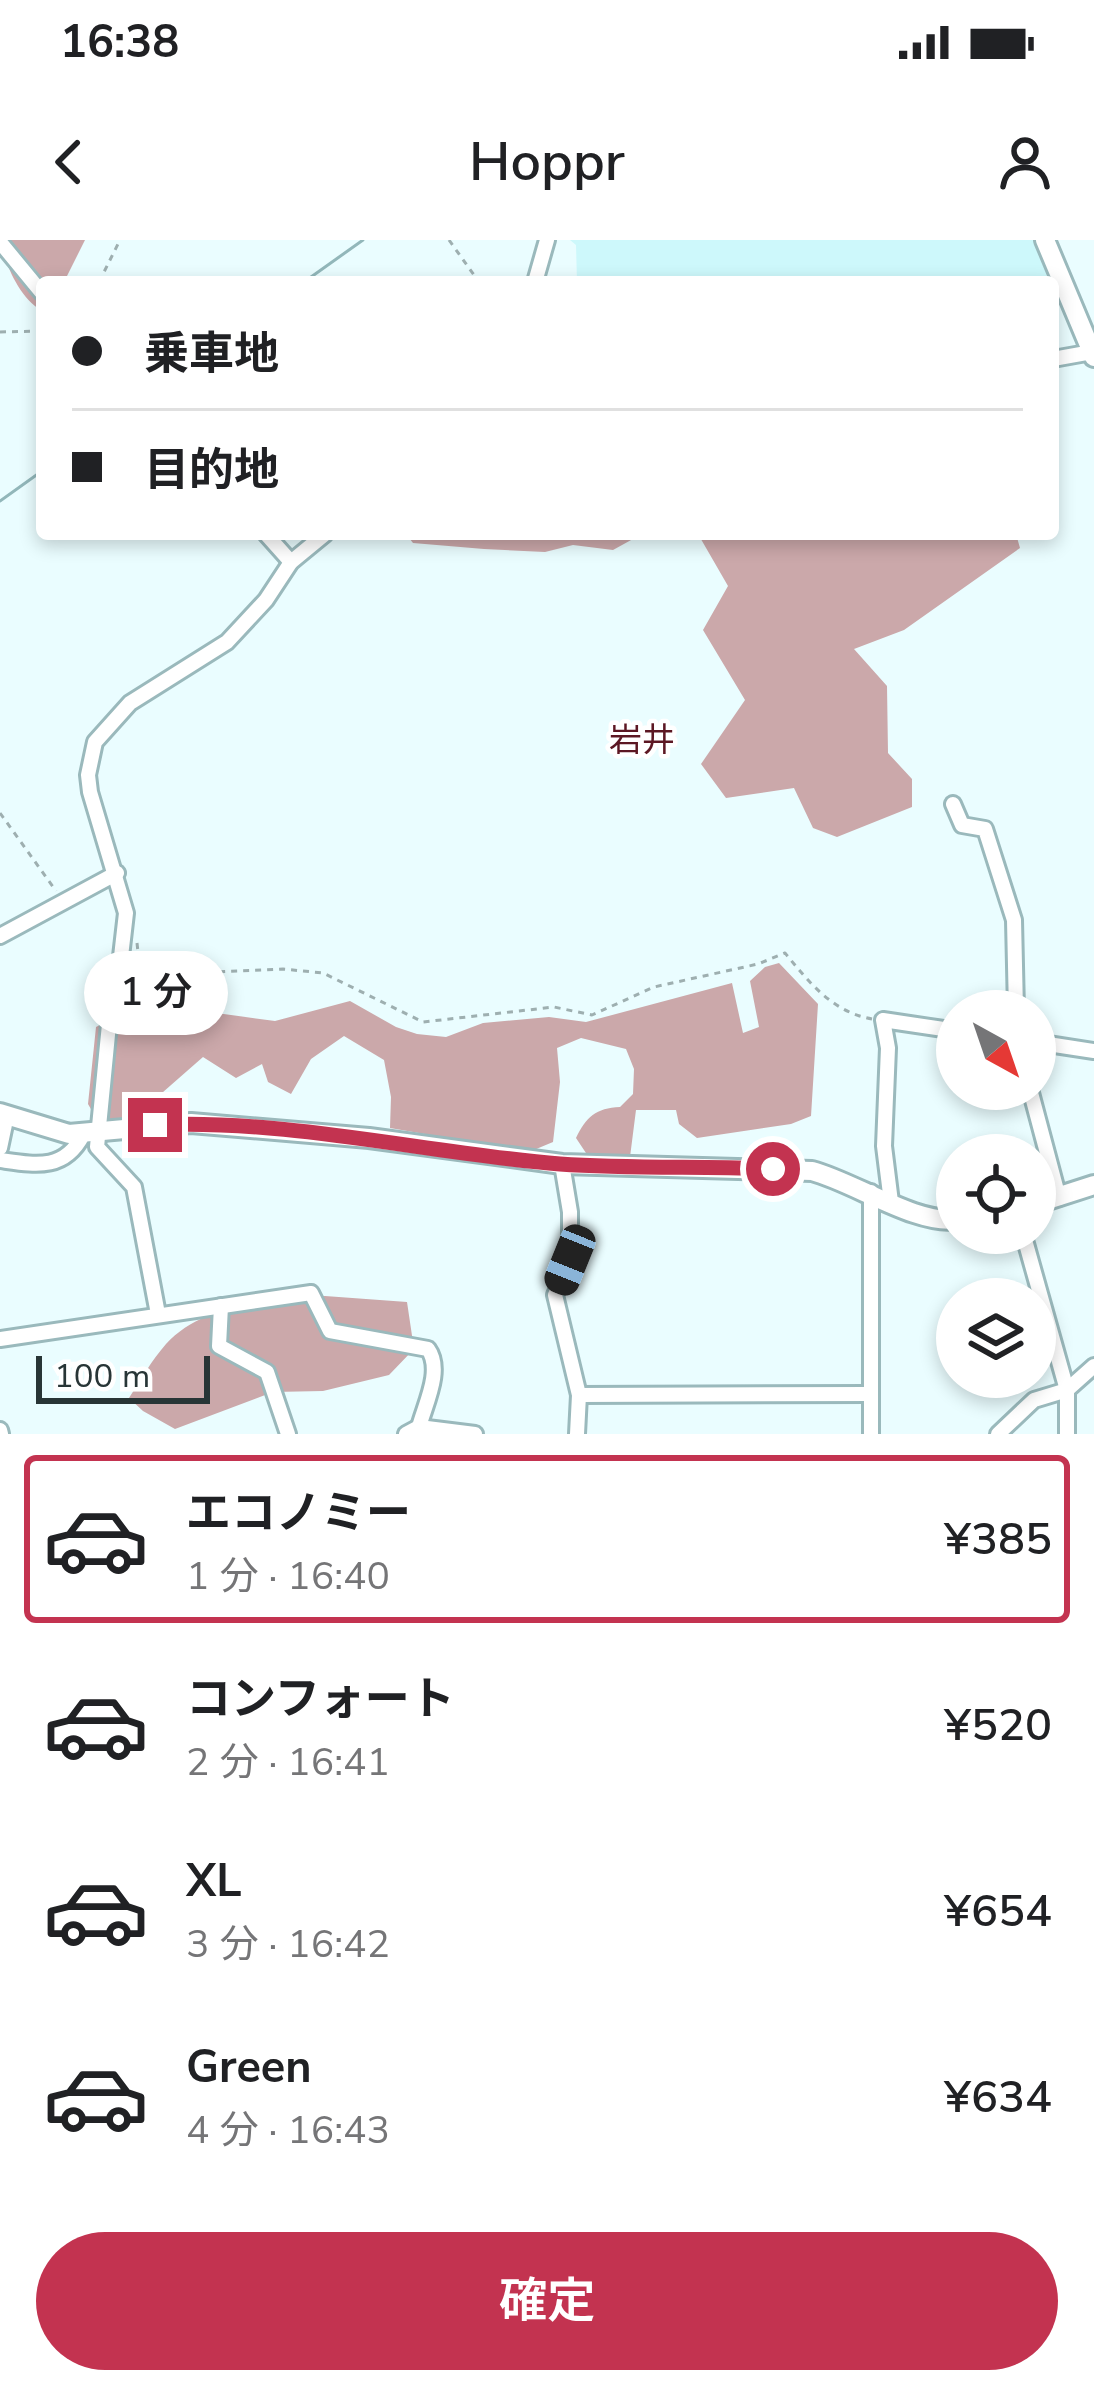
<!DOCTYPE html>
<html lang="ja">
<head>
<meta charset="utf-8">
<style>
  body { margin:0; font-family:"Nunito Sans","Noto Sans JP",sans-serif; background:#f6f6f6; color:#202124; height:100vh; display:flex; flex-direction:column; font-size:45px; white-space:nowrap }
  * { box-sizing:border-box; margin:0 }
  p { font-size:39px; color:#757577 }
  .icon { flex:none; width:66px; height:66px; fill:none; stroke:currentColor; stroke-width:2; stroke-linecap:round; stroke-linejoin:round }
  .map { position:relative; height:1194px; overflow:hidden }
  .panel { display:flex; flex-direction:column; background:#fff; flex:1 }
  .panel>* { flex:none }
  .guide { position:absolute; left:36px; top:36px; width:1023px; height:264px; border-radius:12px; box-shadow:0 6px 18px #0003; display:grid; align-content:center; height:264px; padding:0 36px; background:#fff }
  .needle { width:78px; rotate:140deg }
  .controls { position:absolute; left:936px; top:750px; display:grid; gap:24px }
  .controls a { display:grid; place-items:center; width:120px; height:120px; border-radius:50%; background:#fff; box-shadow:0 6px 18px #0003; font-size:60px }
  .scale { position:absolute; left:36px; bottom:30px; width:174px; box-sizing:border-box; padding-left:12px; border:6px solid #283536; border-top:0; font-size:33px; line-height:42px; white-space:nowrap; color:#283536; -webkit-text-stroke:9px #fff; paint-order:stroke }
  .end { position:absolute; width:54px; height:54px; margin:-27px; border:15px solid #c33350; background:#fff; box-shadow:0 0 0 6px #fff }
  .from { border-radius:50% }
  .bubble { position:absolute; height:84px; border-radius:42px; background:#fff; box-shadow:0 6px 18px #0003; font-size:39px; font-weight:600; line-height:84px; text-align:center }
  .car { position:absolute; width:36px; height:72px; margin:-36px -18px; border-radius:15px; box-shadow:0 0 9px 3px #0007; background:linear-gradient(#222 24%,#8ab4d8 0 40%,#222 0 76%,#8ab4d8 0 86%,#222 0) }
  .guide b { display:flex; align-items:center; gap:42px; height:114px; font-size:45px }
  .guide b+b { border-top:3px solid #e0e0e0 }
  .guide i { width:30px; height:30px; background:#202124 }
  ul { padding:21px 0 0; list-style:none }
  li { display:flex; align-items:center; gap:36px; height:168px; margin:0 24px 18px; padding:0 12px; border:6px solid transparent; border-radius:12px }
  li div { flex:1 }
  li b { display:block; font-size:45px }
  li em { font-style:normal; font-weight:600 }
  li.on { border-color:#c33350 }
  li>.icon { width:108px; height:108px; stroke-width:1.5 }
  .action { display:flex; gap:24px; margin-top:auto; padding:24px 36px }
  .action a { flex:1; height:138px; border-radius:72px; background:#c33350; color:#fff; font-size:48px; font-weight:600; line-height:138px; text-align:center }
  .status { display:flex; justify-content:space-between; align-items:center; height:84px; padding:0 60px; background:#fff; direction:ltr }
  .status svg { height:33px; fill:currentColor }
  header { display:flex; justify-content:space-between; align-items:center; height:156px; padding:0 36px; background:#fff; font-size:54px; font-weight:600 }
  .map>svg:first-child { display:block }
  .built { fill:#cdf8fb }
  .forest { fill:#cba8aa }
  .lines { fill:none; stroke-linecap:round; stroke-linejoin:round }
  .stream { stroke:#92b7ba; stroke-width:3 }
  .street-casing { stroke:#9ab9bc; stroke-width:20 }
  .secondary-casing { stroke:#9ab9bc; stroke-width:24 }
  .path { stroke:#9eafb0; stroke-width:3; stroke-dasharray:6 6; stroke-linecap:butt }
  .street { stroke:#fff; stroke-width:14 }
  .secondary { stroke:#fff; stroke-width:18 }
  .route { stroke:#c33350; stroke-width:15 }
  .labels { text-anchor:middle; stroke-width:9; stroke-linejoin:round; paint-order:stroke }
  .neighbourhood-label { font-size:33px; fill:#5c1723; stroke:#fff }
</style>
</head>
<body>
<div class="status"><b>16:38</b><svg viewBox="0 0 49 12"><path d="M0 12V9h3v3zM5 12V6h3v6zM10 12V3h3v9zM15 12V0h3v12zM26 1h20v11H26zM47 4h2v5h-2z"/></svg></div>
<header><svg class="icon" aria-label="back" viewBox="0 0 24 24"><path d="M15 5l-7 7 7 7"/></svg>Hoppr<svg class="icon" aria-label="person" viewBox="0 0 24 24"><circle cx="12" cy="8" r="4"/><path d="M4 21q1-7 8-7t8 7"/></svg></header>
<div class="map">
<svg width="1094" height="1194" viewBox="0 0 1094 1194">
  <rect width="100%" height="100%" fill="#eafdff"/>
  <!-- built -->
  <polygon class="built" points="570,0 1033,0 1051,42 577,42 576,5"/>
  <!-- forest -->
  <g class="forest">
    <path d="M9 0H85L64 42H42V71C22 59 10 34 3 12Z"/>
    <polygon points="406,294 642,294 613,310 573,305 545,312 484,309 413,303"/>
    <polygon points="698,294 1016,294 1020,308 904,390 854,409 887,446 888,513 912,539 912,567 837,597 813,588 794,548 726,558 701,524 745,460 703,390 728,346"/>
    <path d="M779 723 818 764 811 876 791 884 697 898 679 884 676 870H636L630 917 588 916 576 898C586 877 596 868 620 867L633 854 634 829 626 809 581 798 557 808 560 842 553 902 529 912 390 888 391 857 384 820 344 796 311 819 291 854 268 842 262 824 236 838 203 817 130 881 99 883 88 864 96 787 143 763 275 781 350 761 396 787 417 794 446 797 483 783 549 777 586 782 732 743 743 793 759 787 750 741 765 727Z"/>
    <path d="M325 1056 407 1062 414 1109 389 1135 323 1151 273 1152 175 1189 143 1171 129 1158C141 1139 152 1120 166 1104 205 1062 273 1060 325 1056Z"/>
  </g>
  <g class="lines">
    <!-- stream -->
    <g class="stream">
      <polyline points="304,42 363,0"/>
      <polyline points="0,261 42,231"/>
    </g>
    <!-- street casing -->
    <g class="street-casing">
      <g id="street">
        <polyline points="0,2 42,53"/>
        <polyline points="535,42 547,0"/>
        <polyline points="1053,119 1092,112"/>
        <polyline points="266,294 291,322"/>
        <polyline points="953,564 962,585 985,589 1014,680 1016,771"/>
        <polyline points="0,696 117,633"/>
        <polyline points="1035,802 1094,811"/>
        <polyline points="1030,849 1059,958"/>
        <polyline points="0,908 7,875"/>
        <path d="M0 920C36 925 64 931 83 895"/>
        <polyline points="562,924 570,972 570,1020 555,1055 579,1155 577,1194"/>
        <polyline points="871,952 871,1194"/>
        <polyline points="891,962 884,906 888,808 883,780 957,791"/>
        <polyline points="1023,993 1067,1150 1067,1194"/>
        <polyline points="221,1066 219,1106 267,1132 288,1194"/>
        <polyline points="158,1074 134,947 97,907 111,764 119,734 126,673 90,552 88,535 95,502 130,463 227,402 266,360 291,322 325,294"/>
        <path d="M0 1099 311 1053 330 1091 428 1109C443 1130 425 1164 419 1187"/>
        <polyline points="579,1155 870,1154"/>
        <polyline points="0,1190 1,1194"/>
        <polyline points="406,1194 419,1187 475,1194"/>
        <polyline points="998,1194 1034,1160 1067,1150 1094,1126"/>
      </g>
    </g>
    <!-- secondary casing -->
    <g class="secondary-casing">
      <g id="secondary">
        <polyline points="1045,0 1094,117"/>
        <path d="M0 873 69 894 191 883 369 898 562 924 812 931C854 942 918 986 957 979"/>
        <polyline points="1035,964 1094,945"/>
      </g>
    </g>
    <!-- path -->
    <g class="path">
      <polyline points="449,0 479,42"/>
      <polyline points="99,42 120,0"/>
      <polyline points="0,92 42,91"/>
      <polyline points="0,573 56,651"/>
      <path d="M137 703 140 730 147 735 283 729 323 733 423 782 554 767 592 775 654 747 758 724 785 713C809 742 832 772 872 779"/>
    </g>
    <!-- street -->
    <use href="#street" class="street"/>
    <!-- secondary -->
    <use href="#secondary" class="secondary"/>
  </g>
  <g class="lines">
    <!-- route -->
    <path class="route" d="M155 885C291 879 425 913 560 924 631 929 703 926 773 929"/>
  </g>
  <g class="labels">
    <!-- neighbourhood labels -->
    <g class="neighbourhood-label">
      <text x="642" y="511">岩井</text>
    </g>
  </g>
</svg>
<div class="controls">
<a><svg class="needle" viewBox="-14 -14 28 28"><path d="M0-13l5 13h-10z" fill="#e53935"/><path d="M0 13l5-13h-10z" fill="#757577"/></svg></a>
<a><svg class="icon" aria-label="locate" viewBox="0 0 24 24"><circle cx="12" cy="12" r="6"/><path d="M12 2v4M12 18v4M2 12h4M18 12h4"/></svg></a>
<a><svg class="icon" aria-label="layers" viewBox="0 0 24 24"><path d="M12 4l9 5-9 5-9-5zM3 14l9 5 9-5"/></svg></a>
</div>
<div class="scale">100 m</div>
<i class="end from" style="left:773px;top:929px"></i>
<i class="end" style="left:155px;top:885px"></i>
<div class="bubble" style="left:84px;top:711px;width:144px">1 分</div>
<i class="car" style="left:570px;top:1020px;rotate:202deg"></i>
<div class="guide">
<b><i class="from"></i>乗車地</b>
<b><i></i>目的地</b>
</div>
</div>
<section class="panel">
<ul>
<li class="on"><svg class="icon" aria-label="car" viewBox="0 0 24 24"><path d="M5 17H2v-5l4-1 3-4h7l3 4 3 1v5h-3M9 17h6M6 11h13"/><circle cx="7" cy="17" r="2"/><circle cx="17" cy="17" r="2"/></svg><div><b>エコノミー</b><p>1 分 · 16:40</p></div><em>¥385</em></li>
<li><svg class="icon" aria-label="car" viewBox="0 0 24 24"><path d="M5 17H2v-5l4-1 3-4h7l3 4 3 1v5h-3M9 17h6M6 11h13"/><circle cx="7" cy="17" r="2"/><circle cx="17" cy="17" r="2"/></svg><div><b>コンフォート</b><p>2 分 · 16:41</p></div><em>¥520</em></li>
<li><svg class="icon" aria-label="car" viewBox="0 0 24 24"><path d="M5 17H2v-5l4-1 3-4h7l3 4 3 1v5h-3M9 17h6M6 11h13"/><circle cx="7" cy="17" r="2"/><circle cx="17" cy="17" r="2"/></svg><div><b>XL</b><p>3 分 · 16:42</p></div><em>¥654</em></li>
<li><svg class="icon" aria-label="car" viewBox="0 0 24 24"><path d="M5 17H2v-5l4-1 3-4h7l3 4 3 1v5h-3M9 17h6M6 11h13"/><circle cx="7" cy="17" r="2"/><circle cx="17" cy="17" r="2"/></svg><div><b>Green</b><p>4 分 · 16:43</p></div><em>¥634</em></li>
</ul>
<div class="action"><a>確定</a></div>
</section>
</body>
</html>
